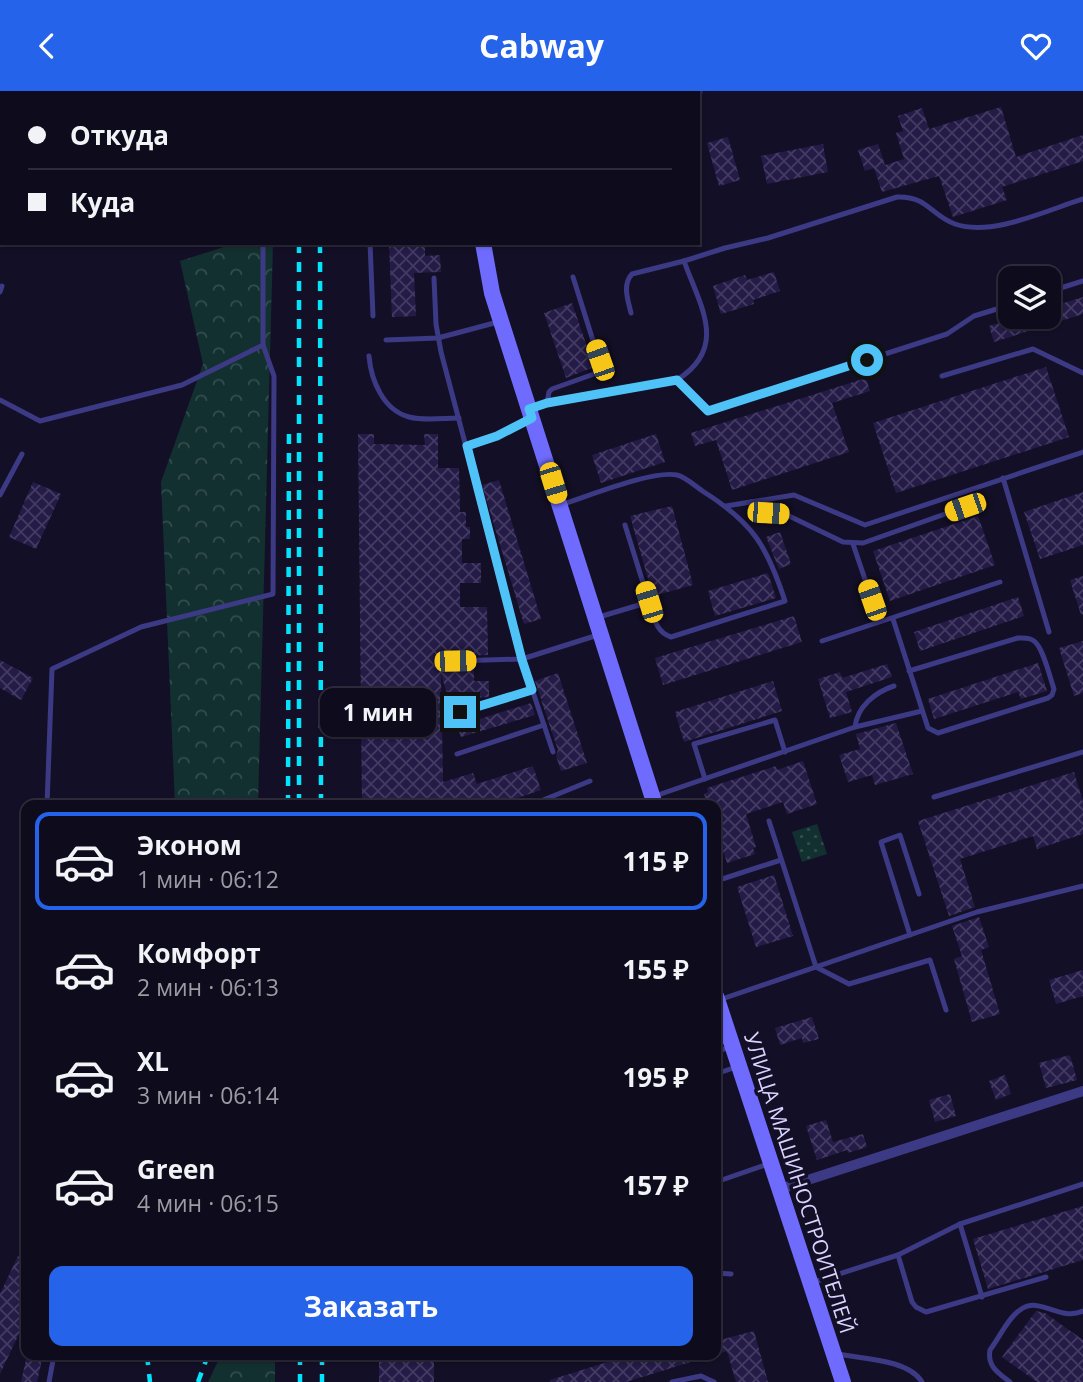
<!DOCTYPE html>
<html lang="ru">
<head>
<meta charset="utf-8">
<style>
  body { margin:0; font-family:"Open Sans",sans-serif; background:#1c1929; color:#f1f3f6; height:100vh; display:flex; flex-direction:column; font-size:26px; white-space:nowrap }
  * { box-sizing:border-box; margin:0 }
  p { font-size:23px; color:#9b9ba3 }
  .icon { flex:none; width:38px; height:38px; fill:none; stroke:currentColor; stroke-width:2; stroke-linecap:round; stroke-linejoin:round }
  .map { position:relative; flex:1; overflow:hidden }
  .details { position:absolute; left:21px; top:709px; width:700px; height:560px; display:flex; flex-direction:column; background:#0e0b1c; border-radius:14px; box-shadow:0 2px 5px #0004,0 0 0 2px #2e2b3b }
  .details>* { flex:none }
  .top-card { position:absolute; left:0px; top:0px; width:700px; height:154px; box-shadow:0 2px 5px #0004,0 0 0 2px #2e2b3b; display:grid; align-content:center; height:154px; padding:0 28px; background:#0e0b1c }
  .controls { position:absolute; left:998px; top:175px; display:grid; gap:14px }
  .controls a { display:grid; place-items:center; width:63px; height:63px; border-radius:14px; background:#0e0b1c; box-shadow:0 2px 5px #0004,0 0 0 2px #2e2b3b; font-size:35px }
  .end { position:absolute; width:32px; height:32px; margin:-16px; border:9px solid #4fc3f7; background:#111; box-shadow:0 0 0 4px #111 }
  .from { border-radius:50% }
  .bubble { position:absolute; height:49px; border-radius:14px; background:#0e0b1c; box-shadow:0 2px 5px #0004,0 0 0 2px #2e2b3b; font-size:23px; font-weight:700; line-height:49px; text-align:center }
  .car { position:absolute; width:21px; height:42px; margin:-21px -10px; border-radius:9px; box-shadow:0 0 5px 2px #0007; background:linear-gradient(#f5c518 24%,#345 0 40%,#f5c518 0 76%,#345 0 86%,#f5c518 0) }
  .top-card b { display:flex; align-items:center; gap:24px; height:66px; font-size:26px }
  .top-card b+b { border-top:2px solid #2e2b3b }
  .top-card i { width:18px; height:18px; background:#f1f3f6 }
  ul { padding:12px 0 0; list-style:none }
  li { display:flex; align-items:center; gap:21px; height:98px; margin:0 14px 10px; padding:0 14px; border:4px solid transparent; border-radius:14px }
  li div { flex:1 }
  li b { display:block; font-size:26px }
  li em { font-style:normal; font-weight:700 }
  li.active { border-color:#2563eb }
  li>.icon { width:63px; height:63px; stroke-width:1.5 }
  .action { display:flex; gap:14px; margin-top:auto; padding:14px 28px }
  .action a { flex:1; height:80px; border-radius:14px; background:#2563eb; color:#fff; font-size:28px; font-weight:700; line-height:80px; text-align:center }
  header { display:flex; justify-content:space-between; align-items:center; height:91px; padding:0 28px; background:#2563eb; color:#fff; font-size:32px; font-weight:700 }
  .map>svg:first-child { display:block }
  .forest { fill:url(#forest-crowns) }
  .park { fill:url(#park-dots) }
  .building { fill:url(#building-cross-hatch); fill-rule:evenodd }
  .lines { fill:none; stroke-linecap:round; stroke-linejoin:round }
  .service { stroke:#3d3a85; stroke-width:5 }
  .minor { stroke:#3d3a85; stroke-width:10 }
  .secondary { stroke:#6f6bff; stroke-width:16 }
  .rail { stroke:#00e5ff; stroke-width:4.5; stroke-dasharray:10 9; stroke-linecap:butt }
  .route { stroke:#4fc3f7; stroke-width:9 }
  .labels { text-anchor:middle; stroke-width:7; stroke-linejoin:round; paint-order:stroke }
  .street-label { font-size:21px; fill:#d9d4ff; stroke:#130f26 }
</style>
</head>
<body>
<header><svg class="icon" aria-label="back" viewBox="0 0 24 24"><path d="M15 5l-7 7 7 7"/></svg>Cabway<svg class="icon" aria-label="heart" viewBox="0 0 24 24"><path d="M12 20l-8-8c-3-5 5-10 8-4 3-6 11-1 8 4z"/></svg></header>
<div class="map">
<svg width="1083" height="1291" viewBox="0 0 1083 1291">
  <defs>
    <pattern id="forest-crowns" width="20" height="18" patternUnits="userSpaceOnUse" patternTransform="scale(1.75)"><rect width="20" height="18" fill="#12302f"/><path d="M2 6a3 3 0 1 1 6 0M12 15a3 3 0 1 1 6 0" fill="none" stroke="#344d4e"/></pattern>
    <pattern id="park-dots" width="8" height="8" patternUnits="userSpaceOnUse" patternTransform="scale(1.75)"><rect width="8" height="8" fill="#12302f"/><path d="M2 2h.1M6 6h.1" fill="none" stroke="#344d4e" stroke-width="1.8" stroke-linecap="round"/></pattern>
    <pattern id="building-cross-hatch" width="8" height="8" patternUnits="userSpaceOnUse" patternTransform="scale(1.75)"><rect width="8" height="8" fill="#241b47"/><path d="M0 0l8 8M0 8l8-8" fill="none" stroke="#433b63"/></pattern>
  </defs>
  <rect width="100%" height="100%" fill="#130f26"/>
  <!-- forest -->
  <g class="forest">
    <polygon points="229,152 273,152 258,714 175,714 161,391 203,273 180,170 227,155"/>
    <polygon points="221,1264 275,1264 275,1291 208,1291"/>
  </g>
  <!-- park -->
  <polygon class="park" points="817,733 827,763 802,771 792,741"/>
  <!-- building -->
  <g class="building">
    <polygon points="1001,16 1016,66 1083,44 1083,70 1002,96 1007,109 953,126 939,85 882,101 874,77 865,80 858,59 878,53 885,74 904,68 896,42 903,40 898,25 922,17 929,38"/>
    <polygon points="728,46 740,89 719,95 707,52"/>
    <polygon points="823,53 828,81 767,93 761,65"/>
    <polygon points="389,152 425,152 425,165 440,164 441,181 414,182 416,225 392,226"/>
    <polygon points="774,181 780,200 753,209 754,213 721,223 713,195 745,184 747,189"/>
    <polygon points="1083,206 1083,223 994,251 989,235 1020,226 1048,226 1048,217"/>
    <polygon points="572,212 594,276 566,287 544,222"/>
    <polygon points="1046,276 1069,346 896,402 873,332"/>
    <polygon points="866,287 870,300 832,312 849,361 732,399 716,349 695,355 691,342"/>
    <path d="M358 343H374V353L425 354 424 343H438V377H459L460 421H466V436H470V448H462V472H481V492H460V516H487L488 564 454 565 450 571 454 575H474V590H489V606L449 608 441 584 443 691 473 682 477 693 533 675 541 699 497 714H362ZM404 616H428V642L404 635Z"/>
    <polygon points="656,343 665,371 601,392 592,364"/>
    <polygon points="499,389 541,528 524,533 482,394"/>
    <polygon points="33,391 61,403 36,458 9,446"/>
    <polygon points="1083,401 1083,454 1040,468 1024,421"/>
    <polygon points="672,415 693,494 653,505 630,425"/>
    <polygon points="978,425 995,474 890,510 873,460"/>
    <polygon points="780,441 791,473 779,478 766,446"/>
    <polygon points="768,482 776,507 715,525 708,500"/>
    <polygon points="1083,485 1083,523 1081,524 1070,489"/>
    <polygon points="1018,506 1024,525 920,560 914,541"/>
    <polygon points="794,525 802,551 663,594 655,567"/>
    <polygon points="1083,550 1083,602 1074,605 1059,557"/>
    <polygon points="0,569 33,587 21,609 0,597"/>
    <polygon points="1038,572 1047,600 1021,608 1018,601 934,628 928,608"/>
    <polygon points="887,573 892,586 846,601 852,621 830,627 818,588 840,581 842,587"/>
    <polygon points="558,582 587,672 561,680 556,665 558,659 541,609 545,608 541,608 535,590"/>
    <polygon points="773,590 782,620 684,651 675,621"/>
    <polygon points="531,612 535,624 461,646 457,635"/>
    <polygon points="896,632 913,683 875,694 872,684 848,691 839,664 860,658 856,643"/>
    <polygon points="803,670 817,713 787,723 783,711 746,723 756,756 753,757 755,763 727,772 716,738 716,714 708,714 704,703 708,701 707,697 776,675 777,679"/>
    <polygon points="1074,681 1083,711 1083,743 1037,758 1033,745 960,768 975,816 949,825 918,730"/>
    <polygon points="774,784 793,845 756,856 737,796"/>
    <polygon points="979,826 989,856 981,859 1000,923 972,931 954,868 962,865 952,835"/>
    <polygon points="1083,879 1083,905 1056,913 1049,889"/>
    <polygon points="812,926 819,948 803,952 802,947 780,954 775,937"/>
    <polygon points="1070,964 1077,989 1046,997 1039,972"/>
    <polygon points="1005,984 1011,1003 996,1009 989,990"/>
    <polygon points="950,1003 956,1025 935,1031 929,1009"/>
    <polygon points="826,1029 833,1051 863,1043 867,1056 848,1062 847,1059 817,1069 806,1035"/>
    <polygon points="1083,1115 1083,1169 988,1198 973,1148"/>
    <polygon points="18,1165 26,1169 26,1228 0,1283 0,1203"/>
    <polygon points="1036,1220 1045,1222 1083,1249 1083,1291 1037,1291 1002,1266"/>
    <polygon points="754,1240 768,1291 736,1291 727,1260 716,1264 716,1250"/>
    <polygon points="27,1264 43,1264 37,1291 21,1291"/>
    <rect x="379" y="1264" width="55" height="27"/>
    <polygon points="630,1264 707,1264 707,1266 626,1291 550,1291 550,1289"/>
  </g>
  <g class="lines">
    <!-- service -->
    <g class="service">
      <polyline points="392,0 392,2"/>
      <polyline points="453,0 453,2"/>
      <polyline points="652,0 652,2"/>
      <polyline points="267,2 267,0"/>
      <polyline points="610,2 610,0"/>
      <polyline points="698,18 700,0"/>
      <polyline points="370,152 373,225"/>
      <path d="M684 170 725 157 768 147 897 106C928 105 930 124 955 133 992 146 1047 119 1083 108"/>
      <polyline points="434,187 436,233 441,261 522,568 553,661"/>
      <polyline points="0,201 2,195"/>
      <polyline points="1048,201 1083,190"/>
      <polyline points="386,249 438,247 498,231"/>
      <path d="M369 265C371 289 383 319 409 326 424 330 444 327 459 327"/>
      <polyline points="942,285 1033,258 1083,282"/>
      <polyline points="677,289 708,320 947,243 974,225 1010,214"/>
      <polyline points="0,309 40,330 182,294 263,254 263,152"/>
      <polyline points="547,312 549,301 552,298 594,283 601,275 573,186"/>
      <path d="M532 317 547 312 677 289C729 256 700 215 684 170L632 183C622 194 628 209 631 222"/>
      <polyline points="467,355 497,345 529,328"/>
      <polyline points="1003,387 1049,541"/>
      <polyline points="0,404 22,363"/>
      <polyline points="751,411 764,421 787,424 843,451 863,452 965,416"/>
      <path d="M563 413C589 405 652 379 677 384 686 386 696 396 704 401 753 432 767 455 785 510L671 546C655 541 654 525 649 511"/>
      <polyline points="726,415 794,404 865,434 1083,361"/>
      <polyline points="853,453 872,509"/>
      <polyline points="599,526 649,511 625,434"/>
      <path d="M893 528 928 637 938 642 1048 607 1052 604 1054 598C1050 587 1043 556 1034 550 1030 546 1023 547 1018 547L909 580"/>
      <polyline points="822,550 1000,491"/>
      <polyline points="455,570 522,568 598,544"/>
      <polyline points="459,621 532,599"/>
      <path d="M855 636C857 616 875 601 894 595"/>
      <polyline points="457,663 544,634"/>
      <polyline points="705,688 694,653 775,629 785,661"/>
      <polyline points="655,705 855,636 922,620"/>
      <polyline points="934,706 1083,661"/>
      <polyline points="47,714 52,578 141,536 273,503 274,285 263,254"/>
      <polyline points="531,714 590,690"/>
      <polyline points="769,730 816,876 849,893 930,869 946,919"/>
      <polyline points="716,790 781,769"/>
      <polyline points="910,844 881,751 900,744 919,803"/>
      <polyline points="719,909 977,821 1083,795"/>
      <polyline points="716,961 730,956"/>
      <polyline points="716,983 736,976"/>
      <polyline points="716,1091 768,1073"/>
      <polyline points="960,1133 982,1206"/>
      <polyline points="898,1164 912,1211 916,1216 926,1221 1046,1186"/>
      <polyline points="716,1182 731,1183"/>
      <polyline points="814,1191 898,1164 960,1133 1083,1093"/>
      <path d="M838 1263C862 1268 908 1268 922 1291"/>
      <polyline points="49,1291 54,1264"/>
      <polyline points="672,1291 701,1285 714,1291"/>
      <path d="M1010 1291C998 1282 987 1275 990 1259 999 1247 1008 1227 1020 1219 1040 1204 1059 1231 1083 1220"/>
    </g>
    <!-- minor -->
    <g class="minor">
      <polyline points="92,2 95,0"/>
      <polyline points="0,51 2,50"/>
      <polyline points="780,1098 1083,1000"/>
    </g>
    <!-- secondary -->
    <g class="secondary">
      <polyline points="482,2 482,0"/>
      <polyline points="483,152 492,202 655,714"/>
      <polyline points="716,905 843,1291"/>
    </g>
    <!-- rail -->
    <g class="rail">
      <polyline points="289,0 289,2"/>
      <polyline points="319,0 319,2"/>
      <polyline points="299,152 299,714"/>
      <polyline points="320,152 321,714"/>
      <polyline points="288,714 289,334"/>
      <polyline points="147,1264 150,1291"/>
      <polyline points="300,1264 300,1291"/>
      <polyline points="322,1264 322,1291"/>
      <polyline points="198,1291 208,1264"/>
    </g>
  </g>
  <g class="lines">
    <!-- route -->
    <polyline class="route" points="460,621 532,599 522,569 467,355 497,345 532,327 529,318 547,312 677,289 708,320 867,269"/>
  </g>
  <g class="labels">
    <!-- street labels -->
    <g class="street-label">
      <text transform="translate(799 1092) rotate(72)" y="7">УЛИЦА МАШИНОСТРОИТЕЛЕЙ</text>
    </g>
  </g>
</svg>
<div class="controls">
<a><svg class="icon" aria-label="layers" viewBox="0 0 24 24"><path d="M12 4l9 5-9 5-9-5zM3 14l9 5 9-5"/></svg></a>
</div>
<i class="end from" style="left:867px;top:269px"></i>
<i class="end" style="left:460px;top:621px"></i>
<div class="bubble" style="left:320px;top:597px;width:116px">1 мин</div>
<i class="car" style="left:600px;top:269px;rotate:341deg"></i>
<i class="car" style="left:553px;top:392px;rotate:163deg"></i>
<i class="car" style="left:965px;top:416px;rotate:251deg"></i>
<i class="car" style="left:768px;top:422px;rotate:94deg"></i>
<i class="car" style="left:872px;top:509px;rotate:341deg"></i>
<i class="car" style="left:649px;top:511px;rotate:343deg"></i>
<i class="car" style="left:455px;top:570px;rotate:89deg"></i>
<div class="top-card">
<b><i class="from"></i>Откуда</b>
<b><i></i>Куда</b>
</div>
<section class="details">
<ul>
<li class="active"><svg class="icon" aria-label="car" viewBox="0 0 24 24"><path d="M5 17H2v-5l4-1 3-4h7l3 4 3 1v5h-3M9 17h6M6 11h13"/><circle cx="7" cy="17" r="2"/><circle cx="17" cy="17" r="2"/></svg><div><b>Эконом</b><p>1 мин · 06:12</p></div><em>115 ₽</em></li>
<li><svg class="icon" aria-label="car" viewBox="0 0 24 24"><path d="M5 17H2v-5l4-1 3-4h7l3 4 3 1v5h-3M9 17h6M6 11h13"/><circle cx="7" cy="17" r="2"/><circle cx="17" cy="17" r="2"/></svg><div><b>Комфорт</b><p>2 мин · 06:13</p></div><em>155 ₽</em></li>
<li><svg class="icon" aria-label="car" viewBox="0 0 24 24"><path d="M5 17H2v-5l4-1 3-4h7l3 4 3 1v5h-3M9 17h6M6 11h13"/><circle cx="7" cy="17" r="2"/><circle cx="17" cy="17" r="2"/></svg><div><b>XL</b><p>3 мин · 06:14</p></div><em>195 ₽</em></li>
<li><svg class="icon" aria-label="car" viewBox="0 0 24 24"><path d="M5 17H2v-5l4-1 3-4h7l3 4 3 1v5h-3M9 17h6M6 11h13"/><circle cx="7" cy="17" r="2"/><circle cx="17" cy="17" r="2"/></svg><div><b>Green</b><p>4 мин · 06:15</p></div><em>157 ₽</em></li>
</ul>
<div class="action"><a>Заказать</a></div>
</section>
</div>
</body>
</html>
